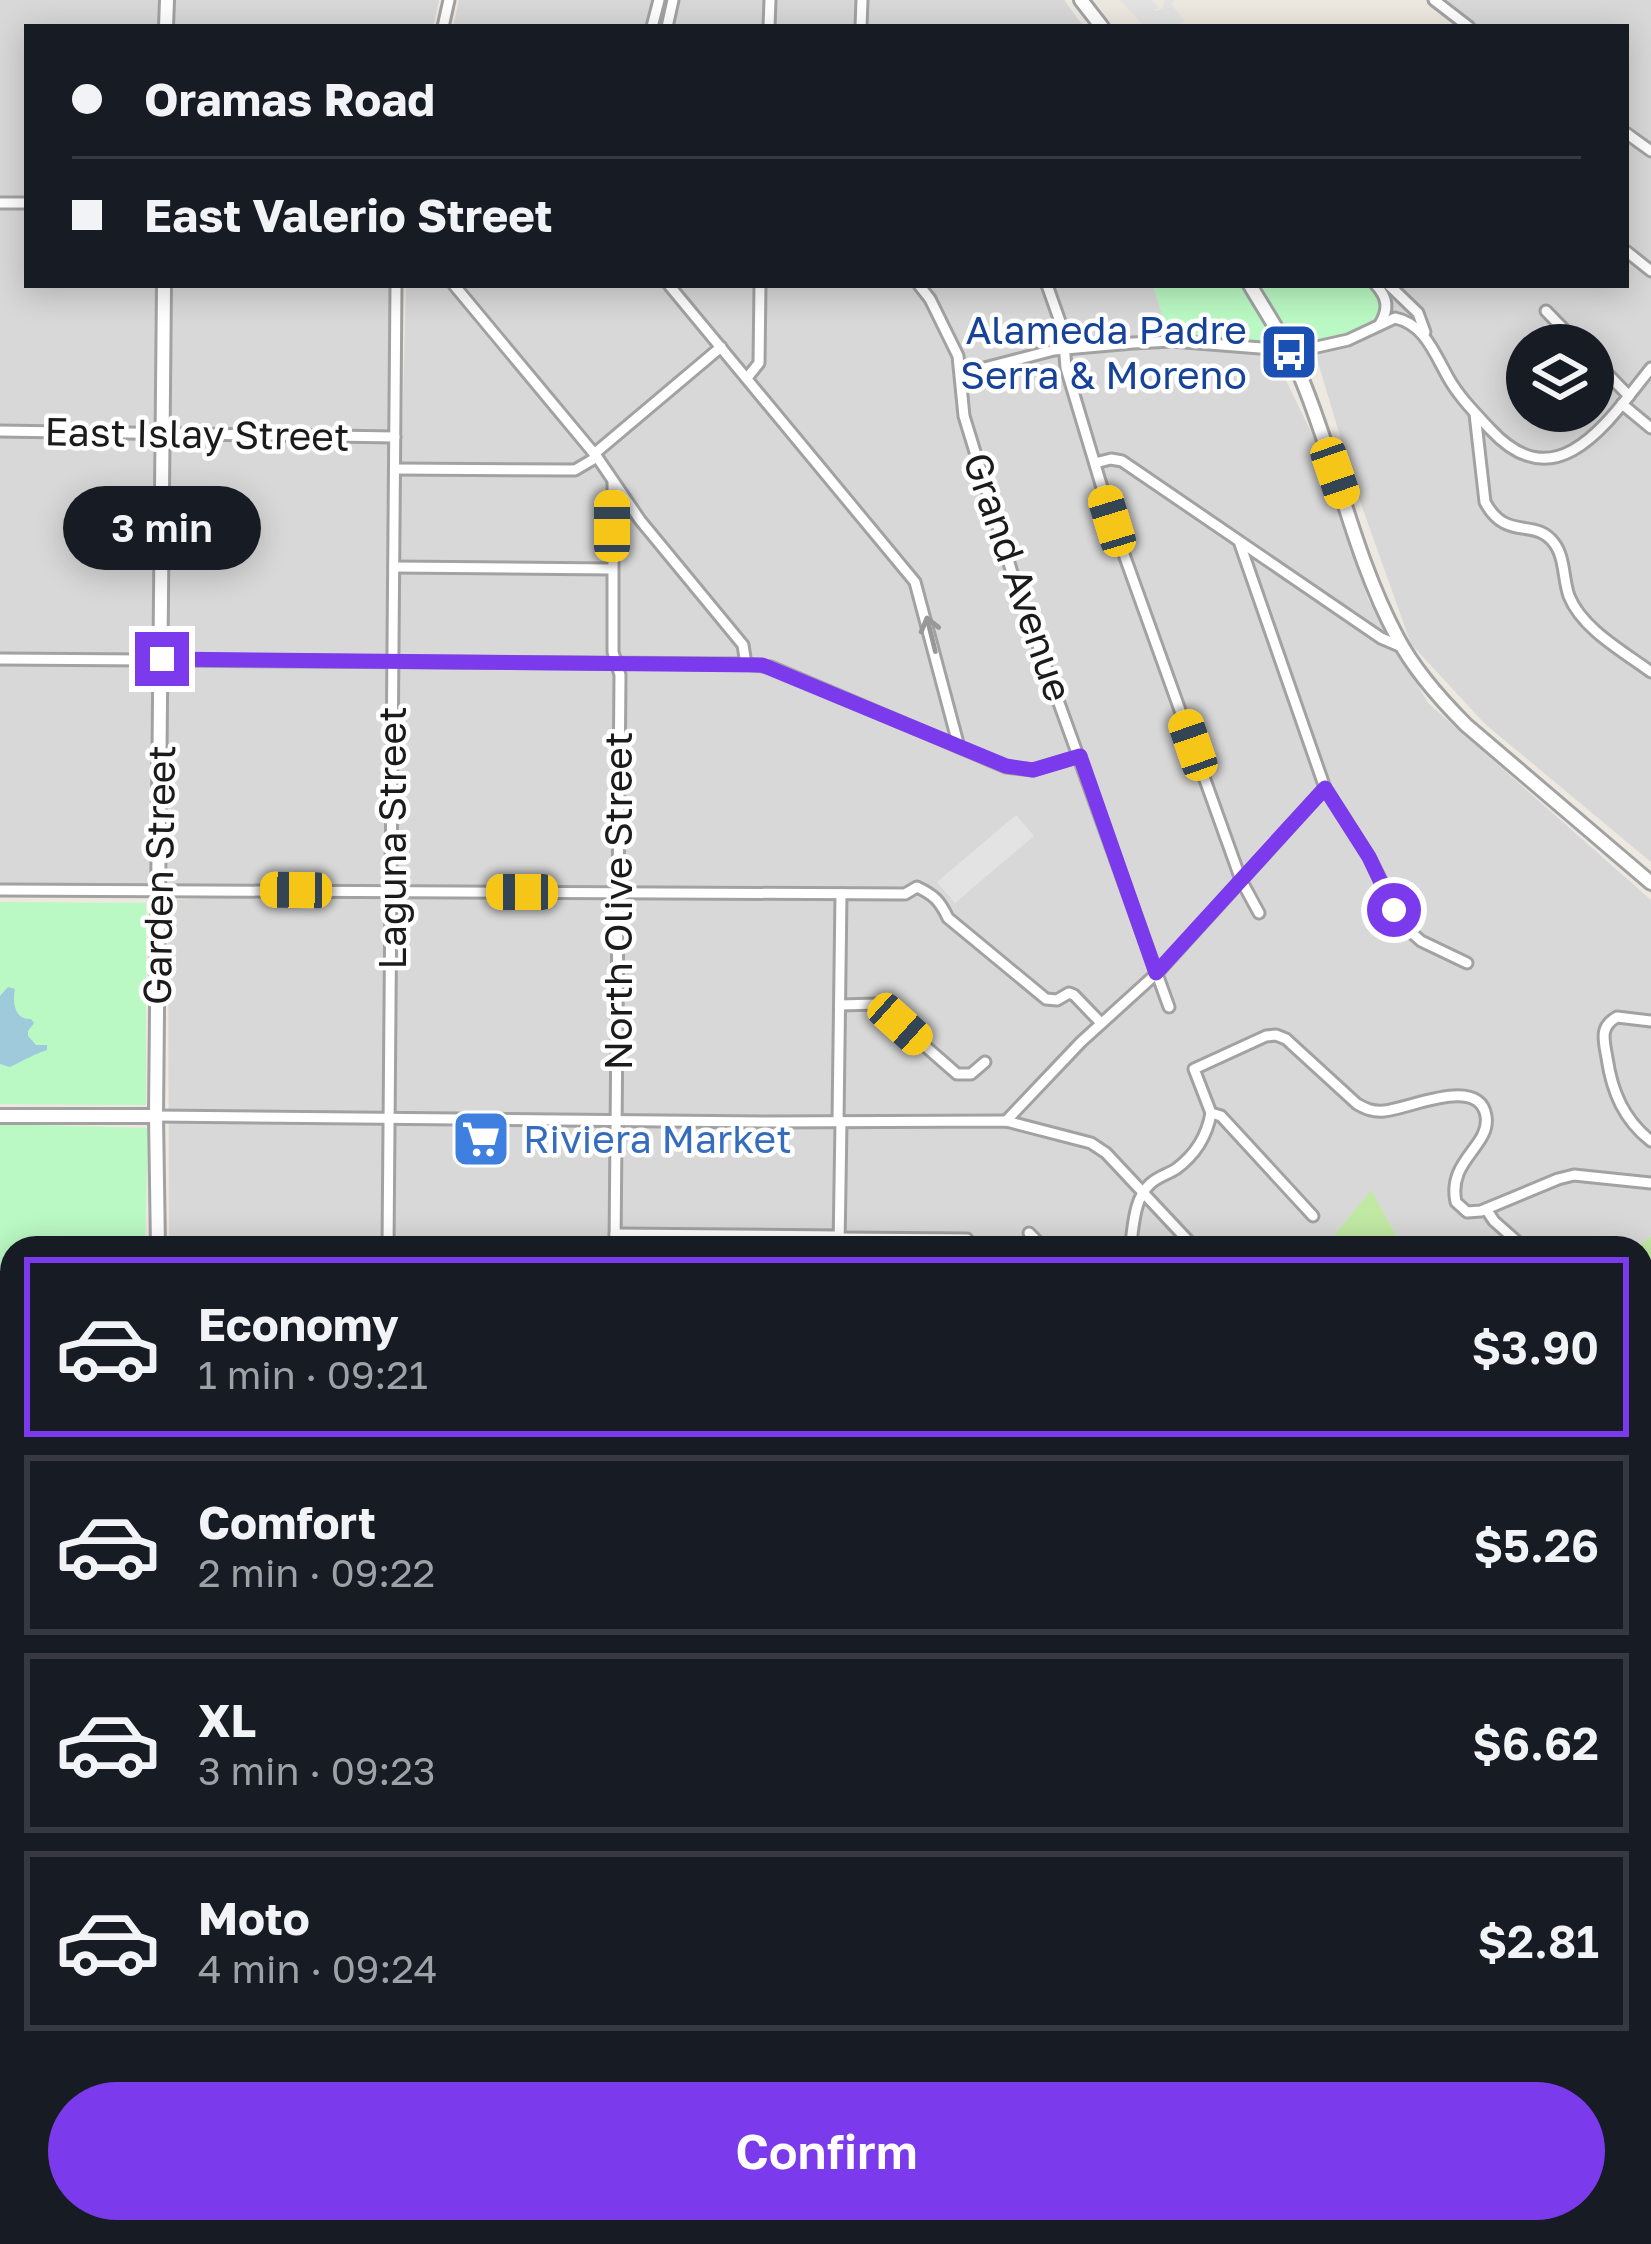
<!DOCTYPE html>
<html lang="en">
<head>
<meta charset="utf-8">
<style>
  body { margin:0; font-family:"Golos Text",sans-serif; background:#242831; color:#f1f3f6; height:100vh; display:flex; flex-direction:column; font-size:45px; white-space:nowrap }
  * { box-sizing:border-box; margin:0 }
  p { font-size:39px; color:#9ea1a6 }
  .icon { flex:none; width:66px; height:66px; fill:none; stroke:currentColor; stroke-width:2; stroke-linecap:round; stroke-linejoin:round }
  .map { position:relative; flex:1; overflow:hidden }
  .details { position:absolute; left:0px; top:1236px; width:1653px; height:1008px; display:flex; flex-direction:column; background:#171b24; border-radius:36px 36px 0 0; box-shadow:0 6px 30px #0003 }
  .details>* { flex:none }
  .guide { position:absolute; left:24px; top:24px; width:1605px; height:264px; border-radius:0px; box-shadow:0 6px 30px #0003; display:grid; align-content:center; height:264px; padding:0 48px; background:#171b24 }
  .buttons { position:absolute; left:1506px; top:324px; display:grid; gap:24px }
  .buttons a { display:grid; place-items:center; width:108px; height:108px; border-radius:50%; background:#171b24; box-shadow:0 6px 30px #0003; font-size:60px }
  .end { position:absolute; width:54px; height:54px; margin:-27px; border:15px solid #7c3aed; background:#fff; box-shadow:0 0 0 6px #fff }
  .from { border-radius:50% }
  .bubble { position:absolute; height:84px; border-radius:42px; background:#171b24; box-shadow:0 6px 30px #0003; font-size:39px; font-weight:600; line-height:84px; text-align:center }
  .car { position:absolute; width:36px; height:72px; margin:-36px -18px; border-radius:15px; box-shadow:0 0 9px 3px #0007; background:linear-gradient(#f5c518 24%,#345 0 40%,#f5c518 0 76%,#345 0 86%,#f5c518 0) }
  .guide b { display:flex; align-items:center; gap:42px; height:114px; font-size:45px }
  .guide b+b { border-top:3px solid #363941 }
  .guide i { width:30px; height:30px; background:#f1f3f6 }
  ul { padding:21px 0 0; list-style:none }
  li { display:flex; align-items:center; gap:36px; height:180px; margin:0 24px 18px; padding:0 24px; border:6px solid #363941; border-radius:0px }
  li div { flex:1 }
  li b { display:block; font-size:45px }
  li em { font-style:normal; font-weight:600 }
  li.selected { border-color:#7c3aed }
  li>.icon { width:108px; height:108px; stroke-width:1.5 }
  .primary-button { display:flex; gap:24px; margin-top:auto; padding:24px 48px }
  .primary-button a { flex:1; height:138px; border-radius:72px; background:#7c3aed; color:#fff; font-size:48px; font-weight:600; line-height:138px; text-align:center }
  .map>svg:first-child { display:block }
  .residential { fill:#d9d8d8; fill-rule:evenodd }
  .commercial { fill:#efd1ce }
  .education { fill:#fcffd7 }
  .grass { fill:#c1e9a4 }
  .park { fill:#baf9c3 }
  .pitch { fill:#7cdebe }
  .parking { fill:#e3e3e3 }
  .water { fill:#9fcadc }
  .lines { fill:none; stroke-linecap:round; stroke-linejoin:round }
  .minor-casing { stroke:#a2a2a2; stroke-width:15 }
  .tertiary-casing { stroke:#a2a2a2; stroke-width:18 }
  .secondary-casing { stroke:#5d7003; stroke-width:20 }
  .minor { stroke:#fff; stroke-width:9 }
  .tertiary { stroke:#fff; stroke-width:12 }
  .secondary { stroke:#f1fab1; stroke-width:14 }
  .oneway { stroke:#989898 }
  .route { stroke:#7c3aed; stroke-width:15 }
  .labels { text-anchor:middle; stroke-width:9; stroke-linejoin:round; paint-order:stroke }
  .transit-label { font-size:39px; fill:#164399; stroke:#fff; text-anchor:end }
  .street-label { font-size:39px; fill:#1b1b1b; stroke:#fff }
  .shop-label { font-size:39px; fill:#366cbe; stroke:#fff; text-anchor:start }
</style>
</head>
<body>
<div class="map">
<svg width="1651" height="2244" viewBox="0 0 1651 2244">
  <rect width="100%" height="100%" fill="#ede9e0"/>
  <!-- residential -->
  <g class="residential">
    <polygon points="0,0 439,0 433,27 27,27 27,285 391,285 392,815 406,285 1153,285 1168,333 1266,339 1312,434 1368,599 1428,703 1651,900 1651,1236 1636,1248 1403,1248 1371,1191 1324,1248 169,1248 168,900 361,891 0,885"/>
    <polygon points="459,0 1064,0 1084,27 453,27"/>
    <path d="M1433 0H1651V862L1485 724 1411 644 1356 490 1312 342 1337 338 1379 316 1391 285H1626V27H1456ZM1527 345H1593V411H1527Z"/>
    <polygon points="0,1356 12,1356 12,2135 0,2136"/>
    <polygon points="1641,1735 1651,1749 1651,2244 1529,2244 1528,2232 1641,2232"/>
    <polygon points="153,2232 780,2232 781,2244 233,2244 153,2240"/>
    <polygon points="1277,2232 1498,2232 1498,2244 1276,2244"/>
  </g>
  <!-- commercial -->
  <polygon class="commercial" points="12,2135 12,2232 153,2232 153,2240 0,2239 0,2136"/>
  <!-- education -->
  <polygon class="education" points="780,2232 1277,2232 1276,2244 781,2244"/>
  <!-- grass -->
  <g class="grass">
    <polygon points="1371,1190 1403,1248 1324,1248"/>
    <polygon points="1651,1236 1651,1749 1641,1735 1641,1248 1636,1248"/>
  </g>
  <!-- park -->
  <g class="park">
    <path d="M1153 285H1370L1382 304C1365 362 1216 336 1168 333Z"/>
    <polygon points="0,902 146,903 146,1105 0,1104"/>
    <polygon points="0,1124 148,1128 145,1248 12,1248 12,1329 0,1329"/>
  </g>
  <!-- pitch -->
  <polygon class="pitch" points="1181,2232 1271,2232 1271,2244 1182,2244"/>
  <!-- parking -->
  <g class="parking">
    <polygon points="1120,0 1152,0 1159,8 1154,10 1156,11 1163,8 1164,0 1174,0 1172,5 1184,21 1177,27 1145,27"/>
    <polygon points="1016,815 1034,836 955,903 937,882"/>
  </g>
  <!-- water -->
  <path class="water" d="M8 987 15 989C12 1003 15 1020 31 1019L34 1023 28 1031V1036L36 1045H47V1050C35 1054 24 1060 10 1067L0 1064V996Z"/>
  <g class="lines">
    <!-- minor casing -->
    <g class="minor-casing">
      <g id="minor">
        <polyline points="1434,0 1469,27"/>
        <polyline points="443,27 449,0"/>
        <polyline points="652,27 659,0"/>
        <polyline points="667,27 673,0"/>
        <polyline points="769,27 770,0"/>
        <polyline points="861,27 862,0"/>
        <polyline points="1626,133 1651,151"/>
        <polyline points="0,203 27,203"/>
        <polyline points="1626,251 1651,271"/>
        <polyline points="454,285 597,457 640,520 743,645 746,664"/>
        <polyline points="669,285 915,582 959,747"/>
        <polyline points="919,285 930,299 958,356 964,416 1013,576 1169,1007"/>
        <polyline points="1047,285 1063,330 1066,368 1112,521 1241,880 1259,913"/>
        <path d="M1376 285C1388 298 1389 309 1380 324"/>
        <polyline points="1389,285 1418,313 1425,332"/>
        <polyline points="1546,311 1579,345"/>
        <polyline points="1593,359 1629,396"/>
        <path d="M961 374 1054 350 1133 343 1172 341 1299 351 1348 340 1395 318C1425 324 1435 355 1449 379 1460 398 1476 414 1491 430 1558 502 1609 420 1651 368"/>
        <polyline points="747,378 759,363 760,285"/>
        <polyline points="1622,404 1651,428"/>
        <path d="M1475 414 1485 502C1506 542 1535 517 1554 543 1565 557 1563 579 1569 596 1582 629 1624 652 1651 672"/>
        <polyline points="0,431 395,437"/>
        <polyline points="594,454 721,347"/>
        <polyline points="1095,463 1111,459 1122,461 1381,638 1402,647"/>
        <polyline points="395,469 575,470 597,457"/>
        <polyline points="613,483 613,652 620,675 615,1248"/>
        <polyline points="1240,544 1325,788 1369,857 1404,926 1421,941 1467,963"/>
        <polyline points="394,567 612,569"/>
        <polyline points="0,659 746,664 771,667 1006,767 1033,770 1080,756"/>
        <path d="M0 890 905 894 917 887C934 895 940 901 948 918L1046 999 1057 1000 1069 993 1074 995 1101 1023"/>
        <polyline points="840,1005 877,1004 957,1074 971,1074 985,1062"/>
        <path d="M1651 1021 1617 1017C1599 1027 1604 1040 1607 1058 1612 1092 1624 1120 1651 1141"/>
        <polyline points="156,1116 765,1122 1006,1121 1091,1143 1106,1153 1195,1248"/>
        <polyline points="838,1121 841,894"/>
        <polyline points="1006,1121 1081,1042 1157,973 1325,788"/>
        <polyline points="1486,1209 1494,1221 1520,1244"/>
        <path d="M1313 1216 1221 1116 1211 1113 1194 1069 1266 1036 1276 1035 1286 1039 1357 1104C1366 1109 1373 1112 1384 1111 1409 1109 1479 1075 1486 1116 1491 1146 1447 1160 1456 1202L1467 1212 1481 1211 1558 1179 1574 1175 1651 1183"/>
        <polyline points="1029,1233 1044,1248"/>
        <polyline points="615,1234 839,1236"/>
        <polyline points="839,1238 967,1239"/>
        <polyline points="388,1248 396,285"/>
        <polyline points="839,1248 841,1121"/>
        <path d="M1130 1248C1134 1227 1133 1200 1150 1184 1157 1177 1168 1174 1176 1169 1195 1155 1207 1136 1211 1113"/>
        <polyline points="0,1343 12,1344"/>
        <polyline points="0,1571 12,1571"/>
        <polyline points="0,1687 12,1687"/>
        <polyline points="0,2029 12,2029"/>
        <polyline points="1641,2161 1651,2161"/>
        <polyline points="380,2244 380,2232"/>
        <polyline points="607,2244 607,2232"/>
        <polyline points="1288,2244 1288,2232"/>
      </g>
    </g>
    <!-- tertiary casing -->
    <g class="tertiary-casing">
      <g id="tertiary">
        <polyline points="1081,0 1102,27"/>
        <polyline points="166,27 167,0"/>
        <path d="M1250 285C1267 314 1287 343 1300 375 1336 460 1353 555 1397 637 1414 670 1440 699 1466 725L1651 883"/>
        <polyline points="0,1116 156,1116"/>
        <polyline points="158,1248 156,1116 164,285"/>
        <polyline points="0,1798 12,1799"/>
      </g>
    </g>
    <!-- secondary casing -->
    <g class="secondary-casing">
      <g id="secondary">
        <polyline points="153,2232 153,2244"/>
        <polyline points="1515,2244 1515,2232"/>
      </g>
    </g>
    <!-- minor -->
    <use href="#minor" class="minor"/>
    <!-- tertiary -->
    <use href="#tertiary" class="tertiary"/>
    <!-- secondary -->
    <use href="#secondary" class="secondary"/>
  </g>
  <!-- one-way arrows -->
  <defs><path id="oneway-shaft" d="M-6 0H5M1.5-3L5.5 0L1.5 3" fill="none" stroke-width="1.6" stroke-linecap="round" stroke-linejoin="round" transform="scale(3)"/></defs>
  <use class="oneway" href="#oneway-shaft" transform="translate(931 634) rotate(-104)"/>
  <g class="lines">
    <!-- route -->
    <polyline class="route" points="162,659 762,665 1006,766 1033,770 1080,756 1156,973 1325,788 1369,857 1394,910"/>
  </g>
  <!-- icons -->
  <defs>
    <g id="bus-square" transform="scale(3)"><rect x="-9" y="-9" width="18" height="18" rx="4" fill="#1a4fb4" stroke="#fff"/><path d="M-5-6H5V4H4V6H2V4H-2V6H-4V4H-5ZM-3.5-4V0h7V-4ZM-3.5 1.2v1.5H-2V1.2ZM2 1.2v1.5H3.5V1.2Z" fill="#fff"/></g>
    <g id="supermarket-square" transform="scale(3)"><rect x="-9" y="-9" width="18" height="18" rx="4" fill="#3f7fe0" stroke="#fff"/><path d="M-6-5.5h2.5l.6 2H6L4.5 2H-2.5L-4.4-4H-6ZM-1.5 3.2a1.3 1.3 0 1 0 .1 0ZM3 3.2a1.3 1.3 0 1 0 .1 0Z" fill="#fff"/></g>
  </defs>
  <g fill-rule="evenodd">
    <use href="#bus-square" x="1289" y="352"/>
    <use href="#supermarket-square" x="481" y="1139"/>
  </g>
  <g class="labels">
    <!-- transit labels -->
    <g class="transit-label">
      <text x="1247" y="344">Alameda Padre<tspan x="1247" dy="45">Serra &amp; Moreno</tspan></text>
    </g>
    <!-- street labels -->
    <g class="street-label">
      <text transform="translate(197 434) rotate(1)" y="14">East Islay Street</text>
      <text transform="translate(1018 577) rotate(71)" y="14">Grand Avenue</text>
      <text transform="translate(392 838) rotate(-90)" y="14">Laguna Street</text>
      <text transform="translate(159 875) rotate(-89)" y="14">Garden Street</text>
      <text transform="translate(618 901) rotate(-90)" y="14">North Olive Street</text>
    </g>
    <!-- shop labels -->
    <g class="shop-label">
      <text x="523" y="1153">Riviera Market</text>
    </g>
  </g>
</svg>
<div class="buttons">
<a><svg class="icon" aria-label="layers" viewBox="0 0 24 24"><path d="M12 4l9 5-9 5-9-5zM3 14l9 5 9-5"/></svg></a>
</div>
<i class="end from" style="left:1394px;top:910px"></i>
<i class="end" style="left:162px;top:659px"></i>
<div class="bubble" style="left:63px;top:486px;width:198px">3 min</div>
<i class="car" style="left:1335px;top:473px;rotate:161deg"></i>
<i class="car" style="left:1112px;top:521px;rotate:343deg"></i>
<i class="car" style="left:612px;top:526px;rotate:0deg"></i>
<i class="car" style="left:1193px;top:745px;rotate:341deg"></i>
<i class="car" style="left:296px;top:890px;rotate:271deg"></i>
<i class="car" style="left:522px;top:892px;rotate:270deg"></i>
<i class="car" style="left:900px;top:1024px;rotate:132deg"></i>
<div class="guide">
<b><i class="from"></i>Oramas Road</b>
<b><i></i>East Valerio Street</b>
</div>
<section class="details">
<ul>
<li class="selected"><svg class="icon" aria-label="car" viewBox="0 0 24 24"><path d="M5 17H2v-5l4-1 3-4h7l3 4 3 1v5h-3M9 17h6M6 11h13"/><circle cx="7" cy="17" r="2"/><circle cx="17" cy="17" r="2"/></svg><div><b>Economy</b><p>1 min · 09:21</p></div><em>$3.90</em></li>
<li><svg class="icon" aria-label="car" viewBox="0 0 24 24"><path d="M5 17H2v-5l4-1 3-4h7l3 4 3 1v5h-3M9 17h6M6 11h13"/><circle cx="7" cy="17" r="2"/><circle cx="17" cy="17" r="2"/></svg><div><b>Comfort</b><p>2 min · 09:22</p></div><em>$5.26</em></li>
<li><svg class="icon" aria-label="car" viewBox="0 0 24 24"><path d="M5 17H2v-5l4-1 3-4h7l3 4 3 1v5h-3M9 17h6M6 11h13"/><circle cx="7" cy="17" r="2"/><circle cx="17" cy="17" r="2"/></svg><div><b>XL</b><p>3 min · 09:23</p></div><em>$6.62</em></li>
<li><svg class="icon" aria-label="car" viewBox="0 0 24 24"><path d="M5 17H2v-5l4-1 3-4h7l3 4 3 1v5h-3M9 17h6M6 11h13"/><circle cx="7" cy="17" r="2"/><circle cx="17" cy="17" r="2"/></svg><div><b>Moto</b><p>4 min · 09:24</p></div><em>$2.81</em></li>
</ul>
<div class="primary-button"><a>Confirm</a></div>
</section>
</div>
</body>
</html>
